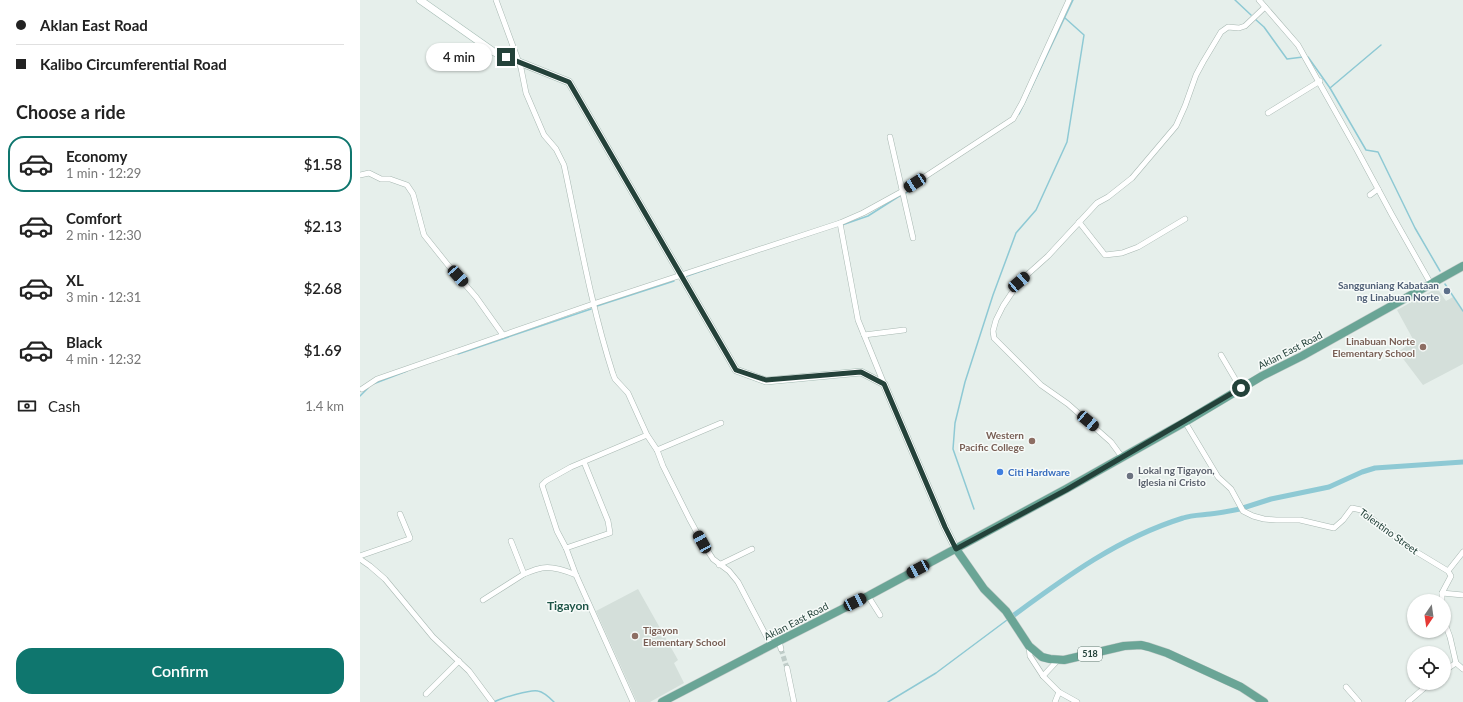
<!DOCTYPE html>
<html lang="en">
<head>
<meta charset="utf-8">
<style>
  body { margin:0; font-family:Lato,sans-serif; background:#f6f6f6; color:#222; height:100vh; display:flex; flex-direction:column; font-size:15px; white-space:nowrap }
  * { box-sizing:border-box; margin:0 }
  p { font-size:13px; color:#767676 }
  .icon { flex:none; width:22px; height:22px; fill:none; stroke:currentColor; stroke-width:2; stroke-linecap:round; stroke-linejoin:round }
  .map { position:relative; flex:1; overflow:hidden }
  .side { display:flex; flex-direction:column; background:#fff; width:360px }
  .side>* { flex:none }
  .top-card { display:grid; align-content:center; height:88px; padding:0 16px; background:#fff }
  .needle { width:26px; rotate:193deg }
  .fabs { position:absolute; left:1047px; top:594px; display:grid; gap:8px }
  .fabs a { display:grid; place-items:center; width:44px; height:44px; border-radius:50%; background:#fff; box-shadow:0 1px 3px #0004; font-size:20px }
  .end { position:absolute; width:18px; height:18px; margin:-9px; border:5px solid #24423a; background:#fff; box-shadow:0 0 0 2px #fff }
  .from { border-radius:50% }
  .bubble { position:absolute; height:28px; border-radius:14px; background:#fff; box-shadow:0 1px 3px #0004; font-size:13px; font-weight:600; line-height:28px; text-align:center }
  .car { position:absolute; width:12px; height:24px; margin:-12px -6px; border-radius:5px; box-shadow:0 0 3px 1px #0007; background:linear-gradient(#222 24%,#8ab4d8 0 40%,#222 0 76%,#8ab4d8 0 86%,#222 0) }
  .top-card b { display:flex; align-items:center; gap:14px; height:38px; font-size:15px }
  .top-card b+b { border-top:1px solid #e0e0e0 }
  .top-card i { width:10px; height:10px; background:#222 }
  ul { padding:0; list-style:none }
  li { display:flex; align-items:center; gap:12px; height:56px; margin:0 8px 6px; padding:0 8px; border:2px solid transparent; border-radius:16px }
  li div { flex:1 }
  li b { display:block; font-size:15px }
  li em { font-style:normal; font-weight:600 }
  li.current { border-color:#0f766e }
  li>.icon { width:36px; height:36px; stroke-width:1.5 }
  h2 { padding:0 16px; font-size:18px; line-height:48px }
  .pay { display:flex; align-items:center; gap:10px; height:44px; padding:0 16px; font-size:15px }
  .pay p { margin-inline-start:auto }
  .cta { display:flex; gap:8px; margin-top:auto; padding:8px 16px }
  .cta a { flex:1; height:46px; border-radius:16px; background:#0f766e; color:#fff; font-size:16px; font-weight:600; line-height:46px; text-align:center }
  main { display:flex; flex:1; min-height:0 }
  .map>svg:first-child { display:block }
  .built { fill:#d4dfda }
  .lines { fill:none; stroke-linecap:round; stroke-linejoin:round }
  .stream { stroke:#8ec9d4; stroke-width:1.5 }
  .canal { stroke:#8ec9d4; stroke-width:5 }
  .minor-tunnel { stroke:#bfccc8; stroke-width:5; stroke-dasharray:5 2.5; stroke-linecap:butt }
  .minor-casing { stroke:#a8b8b2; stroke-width:6 }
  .secondary-casing { stroke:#a4bbb3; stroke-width:8 }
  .primary-casing { stroke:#c2cac8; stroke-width:9 }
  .minor { stroke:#fff; stroke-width:5 }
  .secondary { stroke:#fff; stroke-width:7 }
  .primary { stroke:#6aa596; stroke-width:8 }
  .route { stroke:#24423a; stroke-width:5 }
  .service-dot { fill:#5c6f8a; stroke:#f7fbf9; stroke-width:1.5 }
  .education-dot { fill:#8d6e63; stroke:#f7fbf9; stroke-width:1.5 }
  .shop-dot { fill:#3f7fe0; stroke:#f7fbf9; stroke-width:1.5 }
  .worship-dot { fill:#6b7280; stroke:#f7fbf9; stroke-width:1.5 }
  .labels { text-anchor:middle; stroke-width:3; stroke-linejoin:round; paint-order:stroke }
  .shield { fill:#f7fbf9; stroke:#637a73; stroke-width:1 }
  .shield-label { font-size:9px; font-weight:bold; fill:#24423a }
  .service-label { font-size:10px; font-weight:bold; fill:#4e5e75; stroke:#f7fbf9; text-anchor:end }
  .education-label { font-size:10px; font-weight:bold; fill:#785e54; stroke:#f7fbf9; text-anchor:end }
  .street-label { font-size:10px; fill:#24423a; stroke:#f7fbf9 }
  .worship-label { font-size:10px; font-weight:bold; fill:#5b616d; stroke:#f7fbf9; text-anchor:start }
  .shop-label { font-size:10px; font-weight:bold; fill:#366cbe; stroke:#f7fbf9; text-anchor:start }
  .quarter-label { font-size:12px; font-weight:bold; fill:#1f5548; stroke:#f7fbf9 }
</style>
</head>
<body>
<main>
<section class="side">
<div class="top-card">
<b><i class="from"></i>Aklan East Road</b>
<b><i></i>Kalibo Circumferential Road</b>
</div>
<h2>Choose a ride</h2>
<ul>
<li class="current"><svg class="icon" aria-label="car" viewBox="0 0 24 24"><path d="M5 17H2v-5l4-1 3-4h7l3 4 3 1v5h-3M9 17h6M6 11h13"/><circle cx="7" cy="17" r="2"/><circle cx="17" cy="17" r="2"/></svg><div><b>Economy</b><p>1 min · 12:29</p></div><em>$1.58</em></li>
<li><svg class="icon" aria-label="car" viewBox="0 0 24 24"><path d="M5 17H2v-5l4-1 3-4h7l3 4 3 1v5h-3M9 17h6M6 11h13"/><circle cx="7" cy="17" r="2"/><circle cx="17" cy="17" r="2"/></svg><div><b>Comfort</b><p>2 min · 12:30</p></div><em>$2.13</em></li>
<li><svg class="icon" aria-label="car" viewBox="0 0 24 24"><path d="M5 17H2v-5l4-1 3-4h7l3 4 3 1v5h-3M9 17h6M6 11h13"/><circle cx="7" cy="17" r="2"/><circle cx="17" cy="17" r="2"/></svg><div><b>XL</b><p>3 min · 12:31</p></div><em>$2.68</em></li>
<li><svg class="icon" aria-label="car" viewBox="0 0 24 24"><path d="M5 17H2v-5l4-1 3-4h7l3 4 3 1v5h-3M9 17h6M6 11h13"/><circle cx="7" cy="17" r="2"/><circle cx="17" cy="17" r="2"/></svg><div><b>Black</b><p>4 min · 12:32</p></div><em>$1.69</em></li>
</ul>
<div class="pay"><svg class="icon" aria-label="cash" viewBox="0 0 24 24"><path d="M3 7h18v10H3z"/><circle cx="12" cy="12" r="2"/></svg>Cash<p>1.4 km</p></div>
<div class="cta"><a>Confirm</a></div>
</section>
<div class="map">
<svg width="1103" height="702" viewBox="0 0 1103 702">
  <rect width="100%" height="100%" fill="#e6efeb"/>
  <!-- built -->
  <g class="built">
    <polygon points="1077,288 1086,301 1093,297 1103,311 1103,364 1063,385 1038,352 1054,341 1037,310"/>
    <polygon points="278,589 318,660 314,663 324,683 290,702 277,702 236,611"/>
  </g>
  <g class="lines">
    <!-- stream -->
    <g class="stream">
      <polyline points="875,0 891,15"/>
      <polyline points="895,19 904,27 927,59 943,57"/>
      <polyline points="947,57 948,57 970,88 1006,150 1018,152 1055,228 1080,271"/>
      <polyline points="970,88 1021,45"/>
      <polyline points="659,114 713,0"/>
      <polyline points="546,193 554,187"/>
      <polyline points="482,225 508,216 541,195"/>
      <polyline points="327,276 362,264"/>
      <polyline points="1085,284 1103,311"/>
      <polyline points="237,306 314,281"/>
      <polyline points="98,354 231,309"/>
      <polyline points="13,384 47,371"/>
      <polyline points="0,396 8,388"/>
      <polyline points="614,509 593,449 595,423 605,382 633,295 656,233 676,210 707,142 724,35 705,18"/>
      <path d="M134 702C142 698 171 689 178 691 184 692 190 698 194 702"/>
      <polyline points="528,702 576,673 647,620"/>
    </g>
    <!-- canal -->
    <g class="canal">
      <polyline points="883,508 911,499 969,487 1002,472 1015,468 1103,462"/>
      <path d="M654 615C707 576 759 538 823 518 831 515 841 515 850 514 860 513 870 511 880 509"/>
    </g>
    <!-- minor-tunnel -->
    <polyline class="minor-tunnel" points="421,649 427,668"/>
    <!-- minor casing -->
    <g class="minor-casing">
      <g id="minor">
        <path d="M136 0 161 68 166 93 184 135 196 149 204 165C219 235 231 306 253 374L255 379 268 393 287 435 297 450 303 466 329 518 342 542 353 559 369 571 378 582 411 645"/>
        <polyline points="899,0 938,45 997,150 1032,215 1071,284"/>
        <polyline points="908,113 960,81"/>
        <polyline points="530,137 553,238"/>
        <polyline points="0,175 9,173 21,179 30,179 47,185 53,194 64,235 88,265 116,297 143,335"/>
        <polyline points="1010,195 1018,189"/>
        <polyline points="719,222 745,255 762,253 778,247 825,219"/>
        <polyline points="480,223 498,320 524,384"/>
        <polyline points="504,335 544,330"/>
        <polyline points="861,355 881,389"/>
        <polyline points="2,389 17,379 233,304 480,223 503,213 543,191 653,119 662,103 709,0"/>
        <polyline points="825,422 858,477 871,489 883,511 893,516 904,519 916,520 940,520 974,528 983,520 992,508 1001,510 1045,545 1088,571 1091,576 1082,593 1082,601"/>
        <polyline points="297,450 361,423"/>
        <polyline points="762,457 751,442 708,404 681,385 634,338 633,331 636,320 643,306 659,282 688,256 737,203 748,197 772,178 816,126 825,106 836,75 843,62 861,32 868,27 879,28 885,26 905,7"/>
        <path d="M151 541 164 574C169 572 176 569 182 568 193 566 206 571 216 575"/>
        <polyline points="206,548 250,533 248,521 224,462"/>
        <polyline points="0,556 49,539 50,538 40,514"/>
        <polyline points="0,559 10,566 25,579 73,637 109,671 132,702"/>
        <polyline points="359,565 392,549"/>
        <polyline points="1088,571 1103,552"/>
        <polyline points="1082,593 1103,595"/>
        <polyline points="508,596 520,615"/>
        <polyline points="123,600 164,574"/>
        <polyline points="1084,621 1090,637 1096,663 1103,669"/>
        <polyline points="419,641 421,649"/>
        <polyline points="669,646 670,656 683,676 699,692 717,702"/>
        <polyline points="427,668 434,702"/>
        <polyline points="1084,671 1096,663"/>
        <polyline points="683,676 698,660"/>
        <polyline points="986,687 999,702"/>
        <polyline points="66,694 99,661"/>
        <polyline points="273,702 216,575 206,548 197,531 182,485 186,481 211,467 287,435"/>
        <polyline points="695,702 699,692"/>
        <polyline points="1048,702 1070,683"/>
      </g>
    </g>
    <!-- secondary casing -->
    <g class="secondary-casing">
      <polyline id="secondary" points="60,0 134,52 209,82 376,370 406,381 501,372 524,384 585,527 596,549"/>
    </g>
    <!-- primary casing -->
    <g class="primary-casing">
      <g id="primary">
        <polyline points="596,549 624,589 646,611 669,646 682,657 690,659 704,660 764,646 781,645 789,647 807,653 881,687 904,702"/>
        <polyline points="302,702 419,641 508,596 706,489 825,422 902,376 942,356 1103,266"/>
      </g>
    </g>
    <!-- minor -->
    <use href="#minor" class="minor"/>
    <!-- secondary -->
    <use href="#secondary" class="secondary"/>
    <!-- primary -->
    <use href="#primary" class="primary"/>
  </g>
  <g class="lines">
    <!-- route -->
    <polyline class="route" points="146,57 209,82 376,370 406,380 501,372 524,384 585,527 596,549 706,490 881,388"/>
  </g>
  <!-- markers -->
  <circle class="service-dot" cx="1087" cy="291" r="4"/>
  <g class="education-dot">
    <circle cx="1063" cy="347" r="4"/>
    <circle cx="672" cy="441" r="4"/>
    <circle cx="275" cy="636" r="4"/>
  </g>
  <circle class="shop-dot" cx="640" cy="472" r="4"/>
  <circle class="worship-dot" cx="770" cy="476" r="4"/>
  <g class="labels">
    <!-- shield labels -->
    <rect class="shield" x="718" y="647" width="24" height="14" rx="3"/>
    <g class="shield-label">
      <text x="730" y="657">518</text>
    </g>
    <!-- service labels -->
    <g class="service-label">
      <text x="1079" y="289">Sangguniang Kabataan<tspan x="1079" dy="12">ng Linabuan Norte</tspan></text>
    </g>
    <!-- education labels -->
    <g class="education-label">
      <text x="1055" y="345">Linabuan Norte<tspan x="1055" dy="12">Elementary School</tspan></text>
      <text x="664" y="439">Western<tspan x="664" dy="12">Pacific College</tspan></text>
      <text x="283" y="634" text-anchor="start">Tigayon<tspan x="283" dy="12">Elementary School</tspan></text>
    </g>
    <!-- street labels -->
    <g class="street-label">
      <text transform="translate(930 350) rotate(-27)" y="4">Aklan East Road</text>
      <text transform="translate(1029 531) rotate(36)" y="4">Tolentino Street</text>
      <text transform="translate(436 621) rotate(-27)" y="4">Aklan East Road</text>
    </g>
    <!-- worship labels -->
    <g class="worship-label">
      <text x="778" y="474">Lokal ng Tigayon,<tspan x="778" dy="12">Iglesia ni Cristo</tspan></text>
    </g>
    <!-- shop labels -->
    <g class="shop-label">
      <text x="648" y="476">Citi Hardware</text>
    </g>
    <!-- quarter labels -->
    <g class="quarter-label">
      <text x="208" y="610">Tigayon</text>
    </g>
  </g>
</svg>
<div class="fabs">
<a><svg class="needle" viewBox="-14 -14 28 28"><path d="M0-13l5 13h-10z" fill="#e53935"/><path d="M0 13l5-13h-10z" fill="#767676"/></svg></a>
<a><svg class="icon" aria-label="locate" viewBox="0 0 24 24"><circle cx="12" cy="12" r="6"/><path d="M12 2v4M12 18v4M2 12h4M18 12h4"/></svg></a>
</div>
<i class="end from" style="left:881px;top:388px"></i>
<i class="end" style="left:146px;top:57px"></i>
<div class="bubble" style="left:66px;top:43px;width:66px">4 min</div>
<i class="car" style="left:555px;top:183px;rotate:237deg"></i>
<i class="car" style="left:98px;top:276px;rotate:138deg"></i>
<i class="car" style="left:659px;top:282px;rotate:49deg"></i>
<i class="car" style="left:728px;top:421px;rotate:130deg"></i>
<i class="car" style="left:342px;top:542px;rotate:331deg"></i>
<i class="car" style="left:558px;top:569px;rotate:242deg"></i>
<i class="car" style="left:495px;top:602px;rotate:63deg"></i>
</div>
</main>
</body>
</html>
